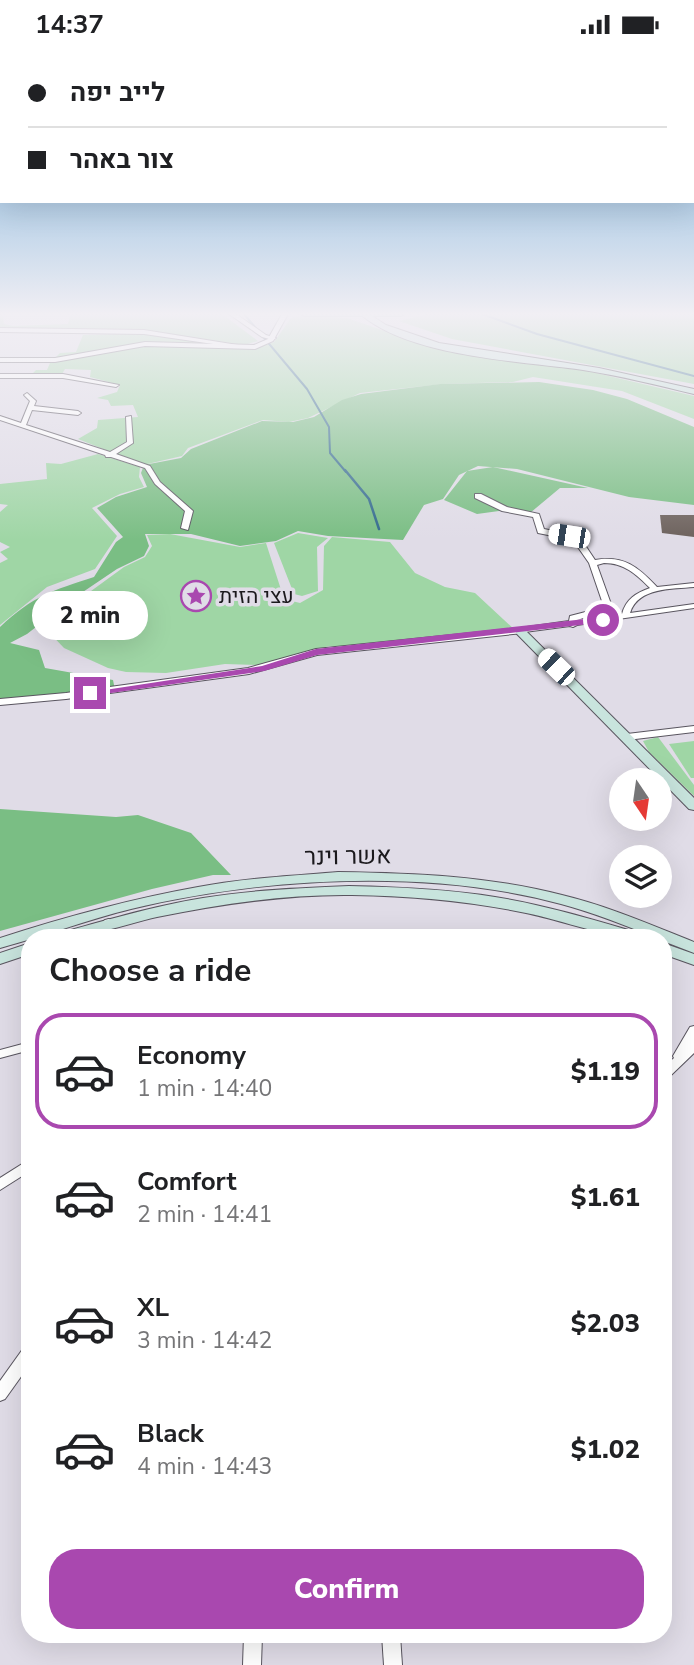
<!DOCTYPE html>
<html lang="en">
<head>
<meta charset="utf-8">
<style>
  body { margin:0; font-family:"Nunito Sans",Heebo,sans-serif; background:#f2f2f2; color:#202124; height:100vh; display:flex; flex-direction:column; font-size:26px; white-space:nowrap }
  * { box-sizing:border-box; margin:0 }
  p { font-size:23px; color:#757577 }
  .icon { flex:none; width:38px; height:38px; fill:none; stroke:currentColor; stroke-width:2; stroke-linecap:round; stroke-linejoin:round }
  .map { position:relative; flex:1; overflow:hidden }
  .details { position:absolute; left:21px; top:880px; width:651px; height:714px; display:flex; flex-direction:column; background:#fff; border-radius:28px; box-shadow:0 7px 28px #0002 }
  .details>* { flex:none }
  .banner { position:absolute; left:0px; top:0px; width:695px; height:154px; box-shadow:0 7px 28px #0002; display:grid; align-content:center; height:154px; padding:0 28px; background:#fff }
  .needle { width:46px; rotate:167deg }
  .controls { position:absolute; left:609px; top:719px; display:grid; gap:14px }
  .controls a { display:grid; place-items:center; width:63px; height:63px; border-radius:50%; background:#fff; box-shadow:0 7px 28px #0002; font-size:35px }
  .end { position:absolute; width:32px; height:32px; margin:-16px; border:9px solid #a948af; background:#fff; box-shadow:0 0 0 4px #fff }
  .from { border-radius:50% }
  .bubble { position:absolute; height:49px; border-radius:24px; background:#fff; box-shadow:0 7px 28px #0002; font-size:23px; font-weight:800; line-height:49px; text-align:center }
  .car { position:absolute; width:21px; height:42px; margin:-21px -10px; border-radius:9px; box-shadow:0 0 5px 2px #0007; background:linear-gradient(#fff 24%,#345 0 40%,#fff 0 76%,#345 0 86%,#fff 0) }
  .banner b { display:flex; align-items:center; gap:24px; height:66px; font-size:26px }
  .banner b+b { border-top:2px solid #e0e0e0 }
  .banner i { width:18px; height:18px; background:#202124 }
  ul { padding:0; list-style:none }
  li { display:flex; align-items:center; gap:21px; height:116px; margin:0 14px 10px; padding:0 14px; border:4px solid transparent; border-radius:28px }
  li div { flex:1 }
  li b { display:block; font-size:26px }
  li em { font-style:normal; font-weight:800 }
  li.selected { border-color:#a948af }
  li>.icon { width:63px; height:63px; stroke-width:1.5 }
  h2 { padding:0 28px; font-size:32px; line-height:84px }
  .button { display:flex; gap:14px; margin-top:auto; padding:14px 28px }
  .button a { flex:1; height:80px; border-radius:28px; background:#a948af; color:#fff; font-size:28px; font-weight:800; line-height:80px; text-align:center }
  .status { display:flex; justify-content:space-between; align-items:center; height:49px; padding:0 35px; background:#fff; direction:ltr }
  .status svg { height:19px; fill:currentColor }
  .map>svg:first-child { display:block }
  .green { fill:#9fd6a5 }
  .forest { fill:#7abe84 }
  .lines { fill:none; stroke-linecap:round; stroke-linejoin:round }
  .stream-far1 { stroke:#31698c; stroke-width:2 }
  .stream { stroke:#31698c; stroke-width:2.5 }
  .building { fill:#6d625d }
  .minor-casing { stroke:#59555f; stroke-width:2 }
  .tertiary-casing { stroke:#59555f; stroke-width:2 }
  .secondary-casing { stroke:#59555f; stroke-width:2 }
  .primary-casing { stroke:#377466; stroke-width:2 }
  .minor { fill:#fff; fill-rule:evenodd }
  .tertiary { fill:#fff; fill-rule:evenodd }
  .secondary { fill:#c8e4dd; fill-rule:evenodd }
  .primary { fill:#90c9bb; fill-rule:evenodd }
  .route { fill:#a948af }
  .labels { text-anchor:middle; stroke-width:7; stroke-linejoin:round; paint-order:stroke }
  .far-poi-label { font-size:21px; fill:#1b191d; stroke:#e0dce7; text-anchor:start }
  .street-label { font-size:24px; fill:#1b191d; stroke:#e0dce7 }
</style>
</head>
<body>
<div class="status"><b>14:37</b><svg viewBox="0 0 49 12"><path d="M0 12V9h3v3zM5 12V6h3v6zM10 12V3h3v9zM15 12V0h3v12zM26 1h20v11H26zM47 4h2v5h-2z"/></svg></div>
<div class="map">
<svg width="694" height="1616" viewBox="0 0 694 1616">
  <rect width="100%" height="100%" fill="#e0dce7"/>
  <!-- green -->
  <g class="green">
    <polygon points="0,265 3,265 4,275 13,277 68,275 70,265 222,265 258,292 244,296 151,282 0,280"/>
    <polygon points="429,265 694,265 694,335 452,290 399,272"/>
    <polygon points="299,267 347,269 434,299 579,320 694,347 694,370 622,342 533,328 513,333 443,335 360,344 308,369 289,373 263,371 188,399 182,407 143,416 78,390 97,379 98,371 138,368 133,356 111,357 108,351 97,349 117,343 120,336 90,328 91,321 65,320 62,325 30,327 36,321 47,321 50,314 148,297 255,300 274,293 291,269"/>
    <polygon points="142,285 223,296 138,294 55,309 60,304 76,303 83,286"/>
    <polygon points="98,405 140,418 139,428 144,438 120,445 92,459 117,487 95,520 47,538 0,576 0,514 8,510 0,503 10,498 0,493 0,463 8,456 0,455 0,435 47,430 46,414 61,415"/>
    <polygon points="298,484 328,489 317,498 318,542 302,547 294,545 274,494"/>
    <polygon points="170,485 240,498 266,494 284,550 300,554 323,541 324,497 332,488 390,493 415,524 445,538 475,544 516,582 361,597 329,597 257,616 225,615 166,624 126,623 108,619 64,599 43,577 124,518 145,508 152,497 147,486"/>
    <polygon points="658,688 694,736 694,747 649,703 643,692"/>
    <polygon points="694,692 694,729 691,729 669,695"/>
  </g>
  <!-- forest -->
  <g class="forest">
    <path d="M539 333 593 341 627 350 694 378V456L629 448 517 420 478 417 459 426 443 450 424 456 403 491 328 487 298 482 276 492 240 497 191 485H145L149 497 144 507 117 520 71 551 27 585 10 594 39 601 45 619 113 631 115 641 0 655V578C34 546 52 542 94 528L116 493 123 488 97 459 116 448 147 438 141 424 144 416 181 409 191 400 262 372 293 373 314 368 342 351 361 345 440 335Z"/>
    <polygon points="493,418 588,439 560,439 530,464 513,460 477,465 444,451 467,422"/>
    <polygon points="0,760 116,768 138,766 191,784 231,826 213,826 152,840 0,882"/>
  </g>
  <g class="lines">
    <!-- stream-far1 -->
    <g class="stream-far1">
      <polyline points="244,265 307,340 329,378 330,404 346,423"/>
      <polyline points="482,265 537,285 694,327"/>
    </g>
    <!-- stream -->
    <polyline class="stream" points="345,421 369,450 379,480"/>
  </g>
  <!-- building -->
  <polygon class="building" points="660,466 694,466 694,488 662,484"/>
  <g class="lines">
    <!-- minor casing -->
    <g class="minor-casing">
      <g id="minor">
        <polygon points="229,265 236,265 266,286 276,289 273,291 262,288"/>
        <polygon points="0,279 144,281 244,297 241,299 144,285 0,283"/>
        <polygon points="0,325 63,325 119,336 116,338 63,329 0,329"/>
        <polygon points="27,344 36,352 34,357 78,362 81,364 78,366 32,361 26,376 110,403 127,393 126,368 131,367 133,394 116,405 150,417 160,433 193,462 188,481 181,479 185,462 155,435 145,419 111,408 106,408 105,406 0,371 0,367 21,374 30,352 24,346"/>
        <path d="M475 445H481L507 458 539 465 544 480 579 487 595 511C624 506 638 518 657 538L694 534V538C673 540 638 538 630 564L694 555V559L577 576 573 578 570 577 517 584 516 582 520 579 569 572 570 567 601 559 603 555 589 514 573 491 538 484 533 468 502 462 475 449ZM604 514C624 514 636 525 650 539 636 544 626 550 622 565L577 571 609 561 611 555 597 516Z"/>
        <polygon points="694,677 694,683 627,691 622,688 627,685"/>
        <polygon points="109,870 115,874 100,889 87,889 105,871"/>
        <polygon points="694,977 694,1004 667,1030 663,1032 663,1019 674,1009 673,1007 690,978"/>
        <polygon points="30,993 30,1001 0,1009 0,1001"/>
        <polygon points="30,1110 30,1122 0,1141 0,1129"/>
        <polygon points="30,1295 30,1315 5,1350 0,1352 0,1332 25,1297"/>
        <polygon points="244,1586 262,1586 261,1616 243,1616"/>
        <polygon points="382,1586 400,1586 402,1616 384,1616"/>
      </g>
    </g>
    <!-- tertiary casing -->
    <g class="tertiary-casing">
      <g id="tertiary">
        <polygon points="282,265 288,265 273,292 255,300 145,297 55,313 0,313 0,309 55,309 145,293 254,296 268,290"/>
        <polygon points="520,579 523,580 523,584 317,606 249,625 66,650 0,656 0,650 66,644 248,619 316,600"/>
      </g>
    </g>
    <!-- secondary casing -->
    <g class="secondary-casing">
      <g id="secondary">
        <path d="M360 265H369L386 276 439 294 599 319 694 340V345C657 336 621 327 583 321 519 312 410 308 360 265Z"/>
        <polygon points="520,579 524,580 694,749 694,761 689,760 516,584 516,580"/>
        <path d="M338 823C413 824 489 827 562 846 608 857 651 876 694 893V904L663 892V889H656C625 876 594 864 561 855 428 819 265 828 131 860 87 871 44 887 0 899V889C65 868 131 850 198 838 244 829 291 827 338 823Z"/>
        <path d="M349 837C398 838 447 840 495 848 545 856 594 871 642 885L645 889C606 889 565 872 526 864 469 852 410 847 352 846 286 845 221 855 157 868 122 876 90 889 53 889L56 885C104 872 153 857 203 849 252 841 300 839 349 837Z"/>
        <polygon points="30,894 30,905 0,915 0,904"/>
        <polygon points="663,894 694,905 694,916 663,905"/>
      </g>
    </g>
    <!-- primary casing -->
    <g class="primary-casing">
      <polygon id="primary" points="300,265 405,265 401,267 304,267"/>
    </g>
    <!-- minor -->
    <use href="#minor" class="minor"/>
    <!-- tertiary -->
    <use href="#tertiary" class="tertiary"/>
    <!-- secondary -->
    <use href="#secondary" class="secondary"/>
    <!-- primary -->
    <use href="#primary" class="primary"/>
  </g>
  <!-- sky -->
  <linearGradient id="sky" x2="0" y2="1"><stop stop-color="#63a4d6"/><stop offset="0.54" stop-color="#f1eff4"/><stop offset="1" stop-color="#f1eff4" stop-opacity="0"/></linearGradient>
  <rect width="694" height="491" fill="url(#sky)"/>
  <!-- route -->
  <polygon class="route" points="603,568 607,573 317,606 264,622 90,647 85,644 262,617 316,600"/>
  <!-- icons -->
  <defs>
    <g id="sight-ring" transform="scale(1.575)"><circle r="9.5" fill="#e0dce7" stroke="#a948af" stroke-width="1.5"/><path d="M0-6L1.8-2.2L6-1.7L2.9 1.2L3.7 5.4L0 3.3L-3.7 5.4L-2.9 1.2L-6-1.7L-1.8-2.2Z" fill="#a948af"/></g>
  </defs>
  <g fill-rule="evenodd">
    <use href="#sight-ring" x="196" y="547"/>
  </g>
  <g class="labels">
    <!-- far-poi labels -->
    <g class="far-poi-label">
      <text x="219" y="554">עצי הזית</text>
    </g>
    <!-- street labels -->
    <g class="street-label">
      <text transform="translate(348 807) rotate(-1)" y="8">אשר וינר</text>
    </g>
  </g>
</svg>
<div class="controls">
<a><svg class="needle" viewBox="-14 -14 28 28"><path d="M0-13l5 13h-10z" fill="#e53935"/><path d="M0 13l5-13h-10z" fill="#757577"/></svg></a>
<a><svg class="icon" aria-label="layers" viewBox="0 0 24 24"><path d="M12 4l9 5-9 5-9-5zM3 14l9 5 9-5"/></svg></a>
</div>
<i class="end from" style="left:603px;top:571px"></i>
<i class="end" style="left:90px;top:644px"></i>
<div class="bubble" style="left:32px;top:542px;width:116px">2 min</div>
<i class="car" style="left:569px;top:487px;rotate:279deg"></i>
<i class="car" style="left:556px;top:618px;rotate:314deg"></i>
<div class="banner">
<b><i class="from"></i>לייב יפה</b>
<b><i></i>צור באהר</b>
</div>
<section class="details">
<h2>Choose a ride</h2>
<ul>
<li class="selected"><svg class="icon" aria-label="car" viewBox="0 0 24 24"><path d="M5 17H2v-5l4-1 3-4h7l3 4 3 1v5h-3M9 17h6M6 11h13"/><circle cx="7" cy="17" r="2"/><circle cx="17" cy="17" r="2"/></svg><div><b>Economy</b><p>1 min · 14:40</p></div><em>$1.19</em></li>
<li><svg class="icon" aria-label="car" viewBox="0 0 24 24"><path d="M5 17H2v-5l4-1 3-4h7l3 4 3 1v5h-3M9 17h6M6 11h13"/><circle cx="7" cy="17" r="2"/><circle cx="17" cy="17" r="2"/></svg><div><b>Comfort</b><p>2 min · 14:41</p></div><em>$1.61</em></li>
<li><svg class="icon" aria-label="car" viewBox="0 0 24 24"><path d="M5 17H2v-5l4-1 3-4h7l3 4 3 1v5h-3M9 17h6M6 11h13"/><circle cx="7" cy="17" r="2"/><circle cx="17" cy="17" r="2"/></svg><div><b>XL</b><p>3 min · 14:42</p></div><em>$2.03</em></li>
<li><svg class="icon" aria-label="car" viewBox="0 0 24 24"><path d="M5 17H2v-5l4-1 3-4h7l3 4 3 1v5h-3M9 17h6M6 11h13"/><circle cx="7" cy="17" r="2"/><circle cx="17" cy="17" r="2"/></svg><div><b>Black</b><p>4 min · 14:43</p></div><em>$1.02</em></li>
</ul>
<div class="button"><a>Confirm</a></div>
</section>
</div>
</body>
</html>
